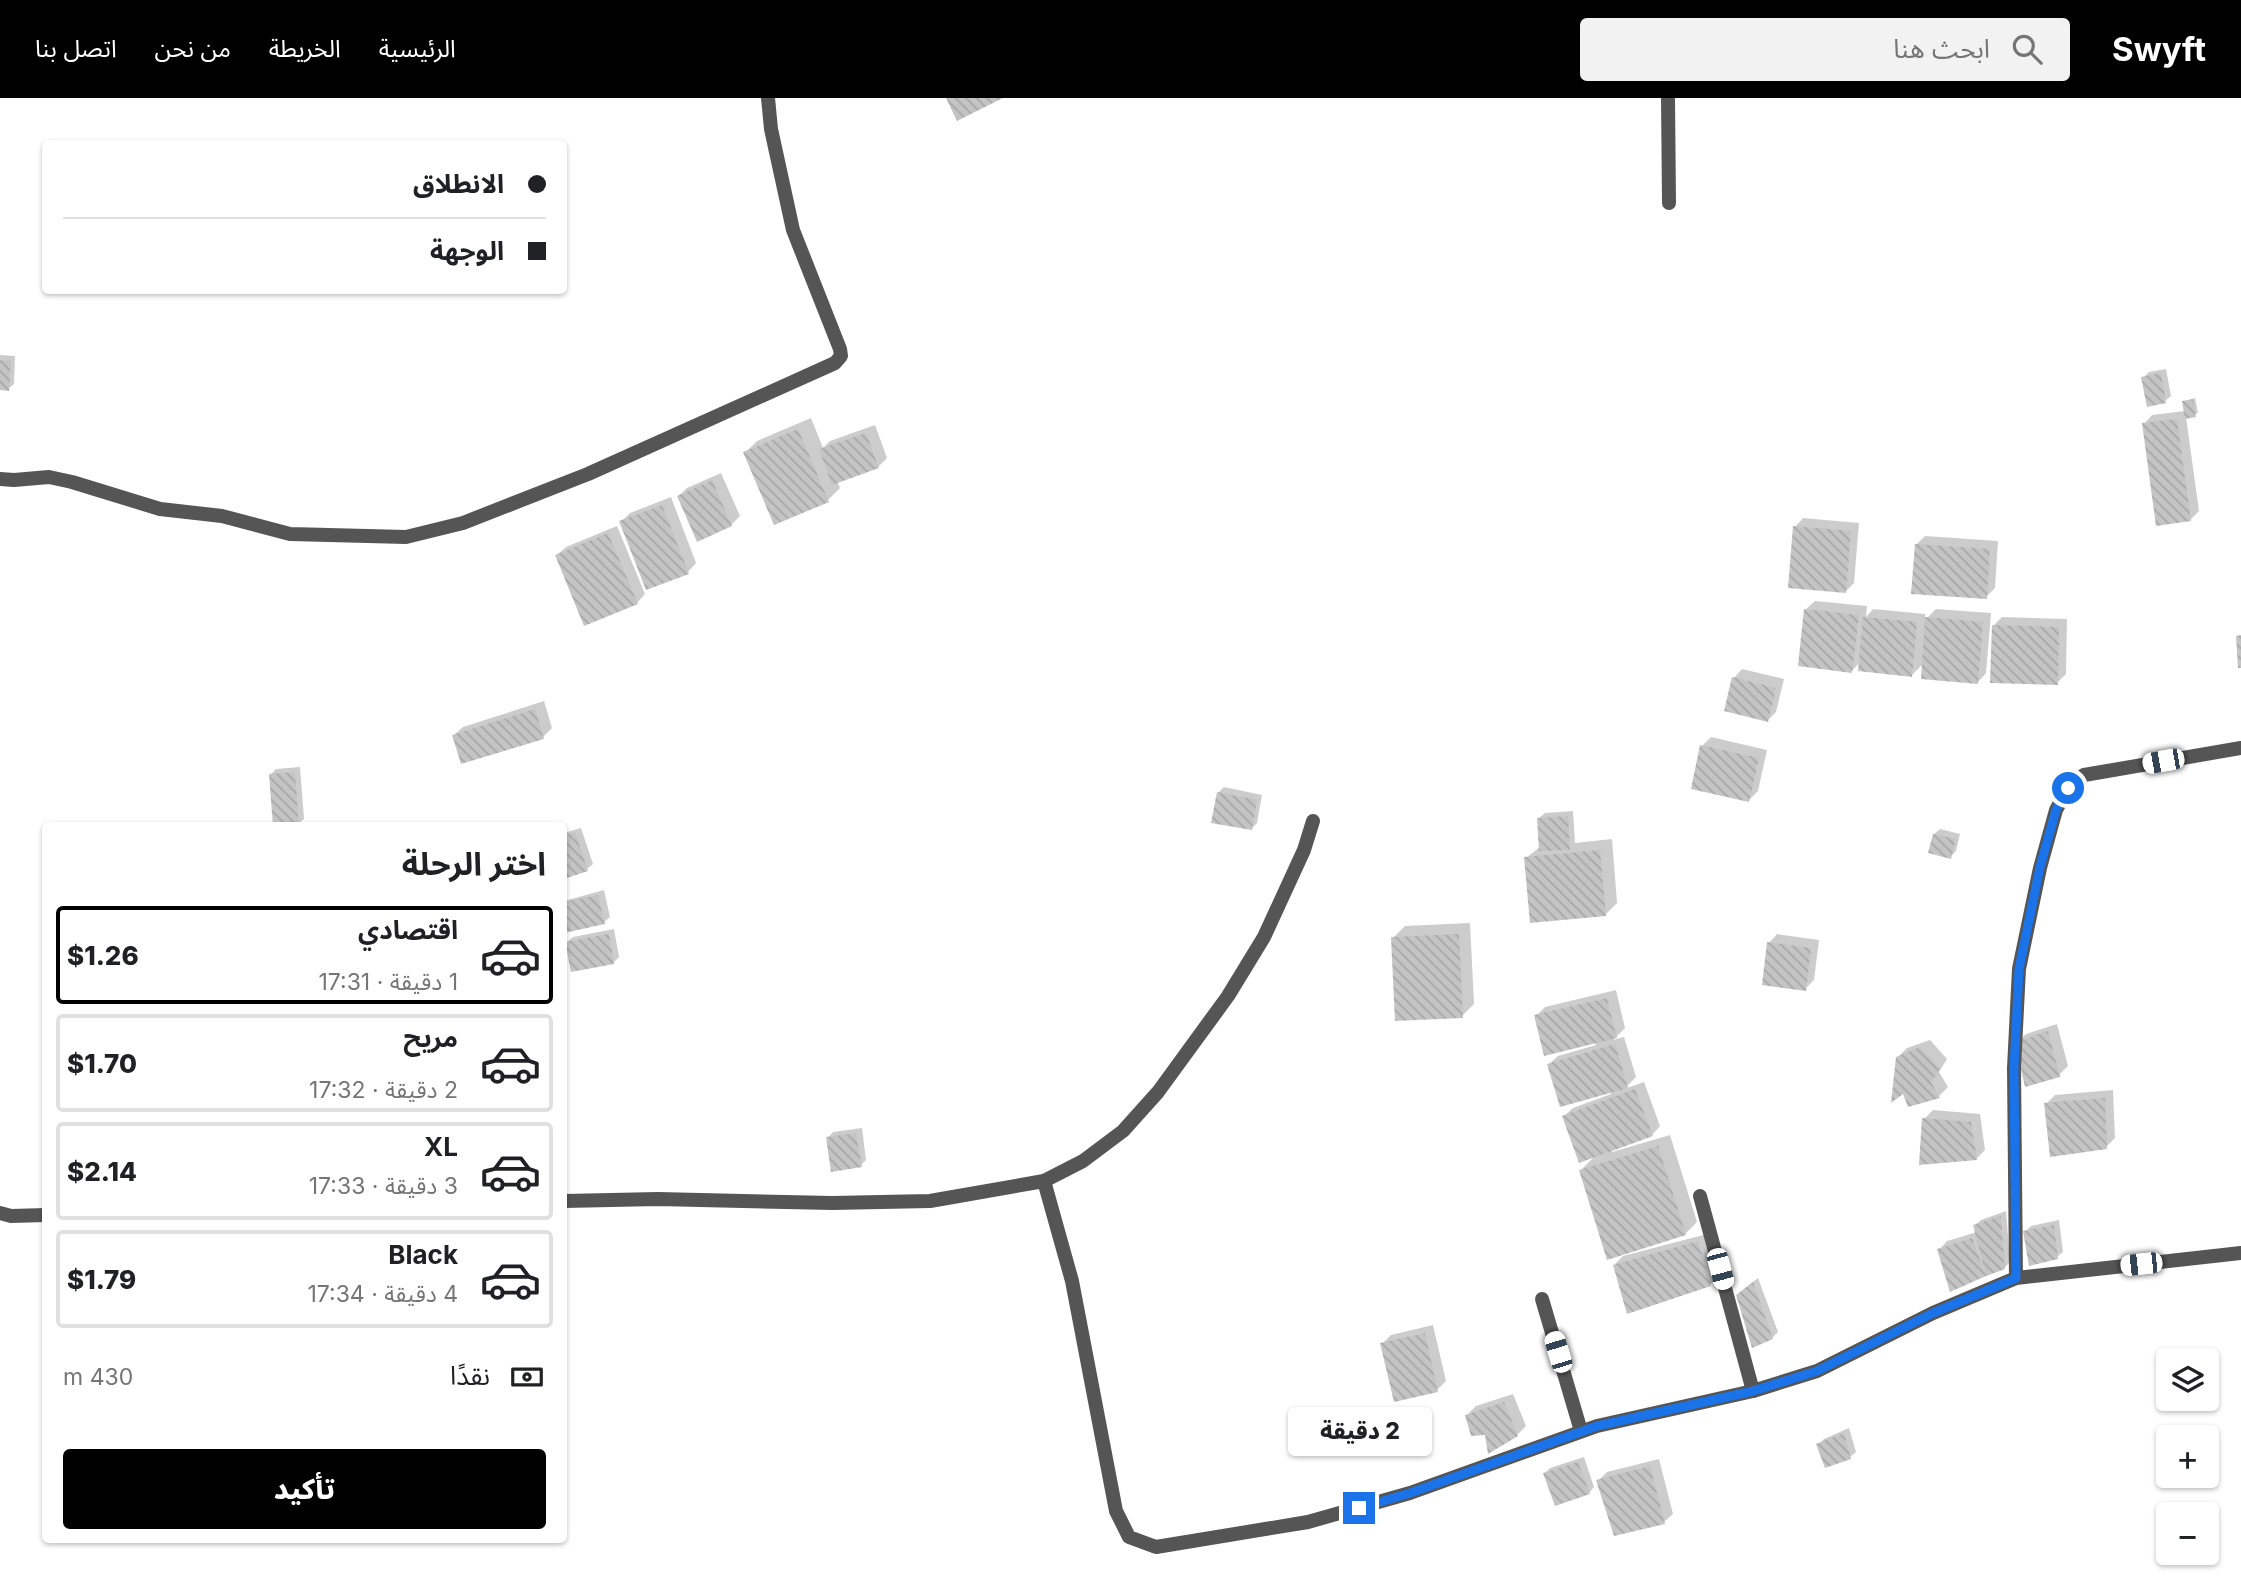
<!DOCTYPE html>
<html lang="ar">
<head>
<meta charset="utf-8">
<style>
  body { margin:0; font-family:Inter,"Noto Sans Arabic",sans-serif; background:#f2f2f2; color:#202124; direction:rtl; height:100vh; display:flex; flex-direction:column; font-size:26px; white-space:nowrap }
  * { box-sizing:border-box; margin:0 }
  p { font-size:23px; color:#757577 }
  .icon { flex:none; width:38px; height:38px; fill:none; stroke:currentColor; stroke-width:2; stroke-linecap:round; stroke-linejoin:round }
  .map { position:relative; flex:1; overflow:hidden; direction:ltr }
  .side { position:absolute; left:42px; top:724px; width:525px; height:721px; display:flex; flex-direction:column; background:#fff; border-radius:7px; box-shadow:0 2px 5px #0004; direction:rtl }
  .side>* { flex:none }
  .banner { position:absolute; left:42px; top:42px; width:525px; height:154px; border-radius:7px; box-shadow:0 2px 5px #0004; direction:rtl; display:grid; align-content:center; height:154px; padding:0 21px; background:#fff }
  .controls { position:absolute; left:2156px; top:1250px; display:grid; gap:14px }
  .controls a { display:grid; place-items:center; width:63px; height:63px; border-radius:7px; background:#fff; box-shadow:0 2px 5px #0004; font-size:35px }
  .end { position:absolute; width:32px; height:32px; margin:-16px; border:9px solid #1a73e8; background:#fff; box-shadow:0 0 0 4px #fff }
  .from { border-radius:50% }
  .bubble { position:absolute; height:49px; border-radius:7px; background:#fff; box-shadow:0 2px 5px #0004; font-size:23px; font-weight:800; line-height:49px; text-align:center; direction:rtl }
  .car { position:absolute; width:21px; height:42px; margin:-21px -10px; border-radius:9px; box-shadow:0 0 5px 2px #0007; background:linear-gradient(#fff 24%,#345 0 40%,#fff 0 76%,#345 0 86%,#fff 0) }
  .banner b { display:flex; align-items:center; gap:24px; height:66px; font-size:26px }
  .banner b+b { border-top:2px solid #e0e0e0 }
  .banner i { width:18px; height:18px; background:#202124 }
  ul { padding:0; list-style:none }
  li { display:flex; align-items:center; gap:21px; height:98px; margin:0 14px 10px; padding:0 7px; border:4px solid #e0e0e0; border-radius:7px }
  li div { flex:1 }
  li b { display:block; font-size:26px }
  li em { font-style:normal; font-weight:800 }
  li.active { border-color:#000 }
  li>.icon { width:63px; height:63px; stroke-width:1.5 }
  h2 { padding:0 21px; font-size:32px; line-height:84px }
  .pay { display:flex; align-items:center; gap:18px; height:77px; padding:0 21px; font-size:26px }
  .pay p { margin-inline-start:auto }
  .primary-button { display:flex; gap:14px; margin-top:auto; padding:14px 21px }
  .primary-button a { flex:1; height:80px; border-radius:7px; background:#000; color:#fff; font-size:28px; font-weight:800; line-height:80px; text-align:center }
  header { display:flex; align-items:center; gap:42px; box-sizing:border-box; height:98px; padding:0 35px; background:#000; color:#fff }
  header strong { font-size:33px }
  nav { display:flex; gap:38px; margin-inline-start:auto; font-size:24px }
  .search { width:490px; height:63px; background:#f2f2f2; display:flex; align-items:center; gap:18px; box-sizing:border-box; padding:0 24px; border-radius:7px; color:#757577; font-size:26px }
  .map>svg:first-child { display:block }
  .shadow { fill:#0003 }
  .building { fill:url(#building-back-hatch) }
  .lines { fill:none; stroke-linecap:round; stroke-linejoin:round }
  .minor { stroke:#555; stroke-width:14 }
  .route { stroke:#1a73e8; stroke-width:9 }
</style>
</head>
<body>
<header>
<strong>Swyft</strong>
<div class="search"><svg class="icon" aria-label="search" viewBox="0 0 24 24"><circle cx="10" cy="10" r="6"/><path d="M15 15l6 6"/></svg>ابحث هنا</div>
<nav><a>الرئيسية</a><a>الخريطة</a><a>من نحن</a><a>اتصل بنا</a></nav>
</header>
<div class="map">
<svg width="2241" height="1488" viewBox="0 0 2241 1488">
  <defs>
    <pattern id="building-back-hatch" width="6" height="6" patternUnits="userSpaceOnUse" patternTransform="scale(1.75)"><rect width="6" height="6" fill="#c4c4c4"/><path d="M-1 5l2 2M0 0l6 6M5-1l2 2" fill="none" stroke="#a7a7a7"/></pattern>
  </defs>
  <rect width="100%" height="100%" fill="#fff"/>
  <!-- shadow -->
  <g class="shadow">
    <polygon points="0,257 15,258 14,286 8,291 0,291"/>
    <polygon points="2166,271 2171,298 2165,303 2143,280 2149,274"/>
    <polygon points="2195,300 2198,315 2186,319 2199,413 2190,422 2144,326 2152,317 2185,313 2183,304"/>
    <polygon points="811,320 823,350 830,343 875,327 887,360 878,369 837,383 840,390 828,402 745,355 757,343"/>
    <polygon points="721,375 740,418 731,427 679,398 687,390"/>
    <polygon points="671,399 696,465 688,474 621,424 630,415"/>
    <polygon points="1803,420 1859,425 1854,485 1845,494 1795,429"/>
    <polygon points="617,428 645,496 637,505 557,457 566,449"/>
    <polygon points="1925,438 1998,443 1995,490 1986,499 1916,447"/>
    <polygon points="1815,503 1867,508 1866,519 1873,511 1925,516 1925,522 1936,511 1991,515 1986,575 1978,584 1924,565 1912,577 1860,564 1852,573 1806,511"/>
    <polygon points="2002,519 2067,521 2066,576 2057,585 1993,528"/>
    <polygon points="1742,571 1784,581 1776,614 1768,622 1734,580"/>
    <polygon points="544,603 552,630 543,639 454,637 463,629"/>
    <polygon points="1711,639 1767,652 1758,693 1749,702 1702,648"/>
    <polygon points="300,669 304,721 298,726 275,728 271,676 276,671"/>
    <polygon points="1224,689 1262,697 1257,725 1251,731 1218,695"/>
    <polygon points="1573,713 1575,745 1612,741 1617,805 1605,817 1526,760 1541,748 1539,720 1545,715"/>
    <polygon points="581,730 593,766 587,771 564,779 564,735"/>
    <polygon points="1940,731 1960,736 1956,753 1950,759 1934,736"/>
    <polygon points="604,792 610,819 604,824 566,833 564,803"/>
    <polygon points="1470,825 1474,906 1462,918 1393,840 1405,828"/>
    <polygon points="614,831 619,859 613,865 567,844 573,839"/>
    <polygon points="1777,836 1819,842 1814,882 1805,891 1769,845"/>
    <polygon points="1616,892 1625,930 1613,942 1624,939 1636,979 1624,991 1644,984 1660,1028 1652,1037 1612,1052 1612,1054 1670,1037 1697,1124 1685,1136 1581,1072 1596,1057 1564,1018 1573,1010 1611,996 1610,993 1549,966 1558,958 1596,947 1595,944 1536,918 1545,909"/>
    <polygon points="2057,926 2068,968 2059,977 2017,944 2026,936"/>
    <polygon points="1930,942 1947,961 1939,974 1948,989 1939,998 1909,1006 1898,959 1907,950"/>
    <polygon points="2113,992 2115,1040 2106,1049 2046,1006 2055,997"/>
    <polygon points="1933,1012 1980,1016 1985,1052 1976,1061 1924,1021"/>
    <polygon points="862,1030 866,1062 861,1067 828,1040 833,1034"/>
    <polygon points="2006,1113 2010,1164 2004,1170 1951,1192 1939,1152 1947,1143 1977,1134 1975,1127 1981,1122"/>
    <polygon points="2059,1122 2063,1154 2057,1159 2025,1134 2031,1128"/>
    <polygon points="1707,1136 1719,1178 1710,1187 1614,1167 1623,1158"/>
    <polygon points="1758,1180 1778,1234 1772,1240 1744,1191"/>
    <polygon points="1433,1227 1446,1283 1437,1292 1382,1246 1391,1237"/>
    <polygon points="1513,1296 1526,1328 1517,1337 1486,1335 1467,1317 1476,1308"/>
    <polygon points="1849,1330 1856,1354 1850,1359 1818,1347 1824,1341"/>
    <polygon points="1584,1359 1594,1389 1589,1395 1545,1375 1550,1370"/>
    <polygon points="1659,1361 1673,1416 1664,1424 1598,1383 1607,1374"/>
  </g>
  <!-- building -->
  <g class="building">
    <polygon points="946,0 1003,0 957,23"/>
    <polygon points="0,262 11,263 9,293 0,292"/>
    <polygon points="2161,275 2166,305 2147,309 2141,279"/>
    <polygon points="2193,301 2196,319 2185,321 2182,303"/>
    <polygon points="2177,321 2191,423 2156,428 2142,325"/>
    <polygon points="798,331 829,404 774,427 743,354"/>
    <polygon points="866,335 879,370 832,387 819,351"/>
    <polygon points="712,382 732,428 697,444 677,398"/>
    <polygon points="662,407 689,476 646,492 619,423"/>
    <polygon points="1793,428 1851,433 1846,495 1788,490"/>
    <polygon points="608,435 638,506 584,528 555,457"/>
    <polygon points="1915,446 1990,451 1987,501 1911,496"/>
    <polygon points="1804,511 1859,517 1852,575 1798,568"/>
    <polygon points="1863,519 1917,524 1912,579 1858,573"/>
    <polygon points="1925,519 1983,524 1978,586 1921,581"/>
    <polygon points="1992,527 2059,529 2058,587 1990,585"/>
    <polygon points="2241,537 2241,570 2238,570 2236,538"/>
    <polygon points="1732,579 1776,590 1768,624 1724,613"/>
    <polygon points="535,611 544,641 461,666 452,637"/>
    <polygon points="1700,647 1759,660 1749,704 1691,691"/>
    <polygon points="295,674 299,728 273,728 269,676"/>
    <polygon points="1217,694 1257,702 1252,732 1211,725"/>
    <polygon points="1568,718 1570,752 1539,753 1537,720"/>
    <polygon points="575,734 588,773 564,781 564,738"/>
    <polygon points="1933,736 1956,741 1951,761 1928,755"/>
    <polygon points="1600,752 1606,818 1530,825 1524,759"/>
    <polygon points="598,797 605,826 564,835 564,804"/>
    <polygon points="609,836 614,866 571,874 565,844"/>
    <polygon points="1459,836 1463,920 1395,923 1391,839"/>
    <polygon points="1767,844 1811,850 1806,893 1762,887"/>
    <polygon points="1607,900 1617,940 1544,958 1534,917"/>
    <polygon points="2048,933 2060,979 2025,989 2015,944"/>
    <polygon points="1615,946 1628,990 1560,1009 1547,966"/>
    <polygon points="1920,949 1940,971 1931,984 1940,1000 1908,1009 1903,996 1891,1005 1896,959"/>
    <polygon points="1635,991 1653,1038 1579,1065 1562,1018"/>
    <polygon points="2105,1000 2107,1051 2050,1059 2044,1005"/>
    <polygon points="1922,1020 1971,1024 1977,1062 1919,1067"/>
    <polygon points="856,1035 862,1069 831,1074 826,1039"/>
    <polygon points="1658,1048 1686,1137 1607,1162 1579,1072"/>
    <polygon points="2001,1118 2005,1171 1986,1178 1973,1127"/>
    <polygon points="2054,1127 2058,1161 2029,1168 2023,1133"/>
    <polygon points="1972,1140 1986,1178 1950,1194 1937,1151"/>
    <polygon points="1698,1143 1711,1188 1627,1216 1613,1167"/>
    <polygon points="1753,1184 1773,1241 1752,1250 1736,1197"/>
    <polygon points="1425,1235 1438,1294 1394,1304 1380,1245"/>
    <polygon points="1504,1304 1518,1338 1488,1356 1485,1337 1471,1338 1465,1317"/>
    <polygon points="1844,1335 1851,1361 1825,1370 1816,1346"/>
    <polygon points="1578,1364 1590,1396 1555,1408 1543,1375"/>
    <polygon points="1650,1368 1665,1426 1614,1438 1596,1382"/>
  </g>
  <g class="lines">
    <!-- minor -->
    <g class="minor">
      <polyline points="1668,0 1669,105"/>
      <polyline points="0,381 14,382 49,379 72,384 160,411 222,418 290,436 406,439 463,425 588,376 835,265 841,258 840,251 793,132 771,31 768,0"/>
      <polyline points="1044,1083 1072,1183 1116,1413 1129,1439 1156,1449 1308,1424 1410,1395 1597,1328 1753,1293 1817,1273 1933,1215 2016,1180 2241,1155"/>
      <polyline points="1700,1098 1753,1293"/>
      <polyline points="564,1103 658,1101 832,1105 930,1103 1044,1083 1083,1063 1123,1033 1158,994 1228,898 1264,839 1304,752 1313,723"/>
      <polyline points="0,1115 11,1118 46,1117"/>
      <polyline points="2016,1180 2014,970 2019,871 2040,770 2056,712 2068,690 2084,677 2241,650"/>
      <polyline points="1542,1201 1581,1333"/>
    </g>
  </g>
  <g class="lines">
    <!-- route -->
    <polyline class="route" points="1359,1410 1410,1395 1597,1328 1753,1293 1817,1273 1933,1215 2016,1180 2014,970 2019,871 2040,769 2056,712 2068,690"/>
  </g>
</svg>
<div class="controls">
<a><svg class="icon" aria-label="layers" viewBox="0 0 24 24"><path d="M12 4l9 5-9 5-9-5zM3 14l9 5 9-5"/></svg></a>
<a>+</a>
<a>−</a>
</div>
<i class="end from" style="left:2068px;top:690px"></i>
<i class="end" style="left:1359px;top:1410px"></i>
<div class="bubble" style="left:1288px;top:1309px;width:144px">2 دقيقة</div>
<i class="car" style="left:2163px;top:663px;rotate:260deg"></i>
<i class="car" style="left:2141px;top:1166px;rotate:264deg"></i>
<i class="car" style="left:1720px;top:1171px;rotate:165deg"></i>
<i class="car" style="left:1558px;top:1254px;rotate:343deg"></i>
<div class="banner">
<b><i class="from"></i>الانطلاق</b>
<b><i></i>الوجهة</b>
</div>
<section class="side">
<h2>اختر الرحلة</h2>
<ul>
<li class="active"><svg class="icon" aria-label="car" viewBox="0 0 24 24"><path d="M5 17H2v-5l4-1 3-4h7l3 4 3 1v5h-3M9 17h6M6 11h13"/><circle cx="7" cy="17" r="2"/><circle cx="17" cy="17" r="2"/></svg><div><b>اقتصادي</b><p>1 دقيقة · 17:31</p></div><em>$1.26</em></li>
<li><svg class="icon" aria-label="car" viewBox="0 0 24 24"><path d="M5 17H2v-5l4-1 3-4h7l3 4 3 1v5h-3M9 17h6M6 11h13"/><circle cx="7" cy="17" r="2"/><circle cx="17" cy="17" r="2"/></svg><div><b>مريح</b><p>2 دقيقة · 17:32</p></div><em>$1.70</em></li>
<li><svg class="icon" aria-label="car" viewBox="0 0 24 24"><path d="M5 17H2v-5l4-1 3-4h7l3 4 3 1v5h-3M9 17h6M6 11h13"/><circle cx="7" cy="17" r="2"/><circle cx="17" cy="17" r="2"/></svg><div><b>XL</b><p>3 دقيقة · 17:33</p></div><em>$2.14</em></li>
<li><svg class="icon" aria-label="car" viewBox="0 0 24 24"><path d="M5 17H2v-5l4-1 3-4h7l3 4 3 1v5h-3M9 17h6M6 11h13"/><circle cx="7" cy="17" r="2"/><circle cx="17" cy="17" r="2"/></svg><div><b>Black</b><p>4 دقيقة · 17:34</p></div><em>$1.79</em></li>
</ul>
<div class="pay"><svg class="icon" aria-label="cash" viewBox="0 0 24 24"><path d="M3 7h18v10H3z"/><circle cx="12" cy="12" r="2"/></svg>نقدًا<p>430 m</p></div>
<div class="primary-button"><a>تأكيد</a></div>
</section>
</div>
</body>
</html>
